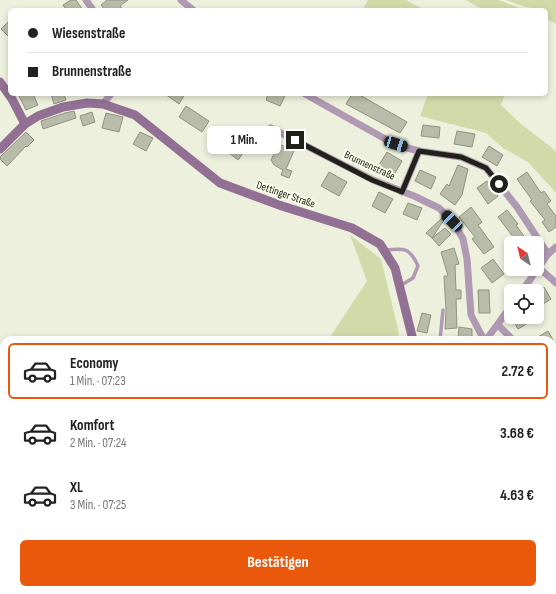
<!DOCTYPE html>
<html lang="de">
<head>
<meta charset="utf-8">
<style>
  body { margin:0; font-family:"Sofia Sans Condensed",sans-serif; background:#f6f6f6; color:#222; height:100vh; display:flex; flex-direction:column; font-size:15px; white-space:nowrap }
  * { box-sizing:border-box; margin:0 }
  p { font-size:13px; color:#767676 }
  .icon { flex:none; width:22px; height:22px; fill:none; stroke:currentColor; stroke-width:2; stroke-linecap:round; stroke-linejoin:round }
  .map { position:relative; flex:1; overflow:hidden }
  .sheet { position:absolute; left:0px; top:336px; width:556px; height:258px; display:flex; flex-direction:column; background:#fff; border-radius:12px 12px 0 0; box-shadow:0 2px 6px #0003 }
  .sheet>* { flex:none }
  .banner { position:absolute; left:8px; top:8px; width:540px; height:88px; border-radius:6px; box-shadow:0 2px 6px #0003; display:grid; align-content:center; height:88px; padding:0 20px; background:#fff }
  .needle { width:26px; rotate:325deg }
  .buttons { position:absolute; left:504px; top:236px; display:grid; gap:8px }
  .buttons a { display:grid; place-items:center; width:40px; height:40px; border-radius:6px; background:#fff; box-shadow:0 2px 6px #0003; font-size:20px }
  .end { position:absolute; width:18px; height:18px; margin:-9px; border:5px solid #202119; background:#fff; box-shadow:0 0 0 2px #fff }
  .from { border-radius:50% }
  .bubble { position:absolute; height:28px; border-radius:6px; background:#fff; box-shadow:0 2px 6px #0003; font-size:13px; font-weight:700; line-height:28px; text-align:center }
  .car { position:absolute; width:12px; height:24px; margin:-12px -6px; border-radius:5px; box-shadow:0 0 3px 1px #0007; background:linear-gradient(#222 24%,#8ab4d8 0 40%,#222 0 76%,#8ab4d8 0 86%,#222 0) }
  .banner b { display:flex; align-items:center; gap:14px; height:38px; font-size:15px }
  .banner b+b { border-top:1px solid #e0e0e0 }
  .banner i { width:10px; height:10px; background:#222 }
  ul { padding:7px 0 0; list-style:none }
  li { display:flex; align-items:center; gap:12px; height:56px; margin:0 8px 6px; padding:0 12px; border:2px solid transparent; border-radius:6px }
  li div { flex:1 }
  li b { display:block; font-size:15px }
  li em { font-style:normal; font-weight:700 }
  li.on { border-color:#ea580c }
  li>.icon { width:36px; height:36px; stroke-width:1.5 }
  .cta { display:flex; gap:8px; margin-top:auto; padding:8px 20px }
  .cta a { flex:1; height:46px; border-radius:6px; background:#ea580c; color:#fff; font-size:16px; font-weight:700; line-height:46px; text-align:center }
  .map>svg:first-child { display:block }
  .green { fill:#d3daa9 }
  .building { fill:#b9bca8; stroke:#909380 }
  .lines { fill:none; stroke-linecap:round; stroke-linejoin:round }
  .lane { stroke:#b099b2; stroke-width:3.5 }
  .street { stroke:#b099b2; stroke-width:7 }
  .secondary { stroke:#927094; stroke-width:9 }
  .route { stroke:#202119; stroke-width:5 }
  .labels { text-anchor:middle; stroke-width:4; stroke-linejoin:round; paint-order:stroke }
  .street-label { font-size:11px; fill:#202119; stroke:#fafde9 }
</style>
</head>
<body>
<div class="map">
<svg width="556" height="594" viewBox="0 0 556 594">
  <rect width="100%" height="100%" fill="#edf0dc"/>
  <!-- green -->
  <g class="green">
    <polygon points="368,0 406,0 425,10 362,10"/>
    <polygon points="466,0 499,0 519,8 528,10 483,10"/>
    <path d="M506 0H556V24L546 18V10C532 10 520 5 506 0Z"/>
    <polygon points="428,94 505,94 501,105 521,124 556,151 556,193 528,162 503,148 486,133 420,116"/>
    <polygon points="350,235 381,259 399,333 397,340 328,340 367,281"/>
    <polygon points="4,456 4,590 445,590 443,594 0,594 0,457"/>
  </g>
  <!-- building -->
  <g class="building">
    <polygon points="71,0 76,0 83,10 66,10 63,5"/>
    <polygon points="107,0 128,0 120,6 123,10 105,10 101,5"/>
    <polygon points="10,20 10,38 1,29"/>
    <polygon points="18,94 33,94 38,105 26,110"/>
    <polygon points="51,94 64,94 66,100 54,104"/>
    <polygon points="165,94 185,94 179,104"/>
    <polygon points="268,94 286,94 280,106 266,100"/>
    <polygon points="352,94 358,94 407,122 400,133 346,104"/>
    <polygon points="186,106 209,121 202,132 179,117"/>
    <polygon points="74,111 76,118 43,129 41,121 65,113"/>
    <polygon points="92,112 95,122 83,126 80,116"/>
    <polygon points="106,113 123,117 119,132 102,128"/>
    <polygon points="423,125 440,127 439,138 421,136"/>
    <polygon points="457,131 475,134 472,147 454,144"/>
    <polygon points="26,132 34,140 27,147 26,146 7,166 0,159 0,157"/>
    <polygon points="140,132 153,138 146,151 133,144"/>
    <polygon points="227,136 246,149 238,160 220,146"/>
    <polygon points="279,144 294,151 286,169 292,171 289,178 281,175 283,170 274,165 271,160"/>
    <polygon points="489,146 503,155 497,166 482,157"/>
    <polygon points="387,152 402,161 394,175 379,165"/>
    <polygon points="458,165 468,169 462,195 455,205 440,194 447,184 449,186"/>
    <polygon points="420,170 436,177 431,189 415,181"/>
    <polygon points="329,172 347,182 339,196 321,186"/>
    <polygon points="527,172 541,193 544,191 551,201 547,204 556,216 556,227 549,232 542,222 545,220 530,201 532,200 517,179"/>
    <polygon points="487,181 498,196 488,204 477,188"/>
    <polygon points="379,192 393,199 385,213 372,206"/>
    <polygon points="408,203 422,208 417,220 403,214"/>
    <polygon points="471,207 482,222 478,225 494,247 484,254 472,239 475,237 459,217"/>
    <polygon points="507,210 518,224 516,225 529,243 508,243 514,238 498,217"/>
    <polygon points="442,218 444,220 432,238 426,233"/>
    <polygon points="445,228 451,234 439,246 432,238"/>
    <polygon points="454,248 459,264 455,265 456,290 461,290 461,299 456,299 457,328 445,329 446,310 444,276 448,276 441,252"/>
    <polygon points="493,259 504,274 492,283 481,268"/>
    <polygon points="544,287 551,299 537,308 537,291"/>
    <polygon points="478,290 489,290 490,313 479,313"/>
    <polygon points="422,313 431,315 427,333 417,331"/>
    <polygon points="511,317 538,317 518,329"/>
    <polygon points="459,327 472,329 472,340 458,339"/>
    <polygon points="548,331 553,340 533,340"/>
  </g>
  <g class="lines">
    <!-- lane -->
    <g class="lane">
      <path d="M386 250C405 248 410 248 418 266L413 278 400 286"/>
      <polyline points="440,340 443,310"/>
    </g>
    <!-- street -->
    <g class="street">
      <polyline points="86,0 93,10"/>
      <polyline points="181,0 193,10"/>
      <polyline points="305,94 396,145 419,151 461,157 486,168 517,207 548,254"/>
      <polyline points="103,104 111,94"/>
      <polyline points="271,128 373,180 414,196 439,208 454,223 463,239 467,259 471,315 484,340"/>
      <polyline points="402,192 419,151"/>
      <polyline points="539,268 556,283"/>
      <polyline points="522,291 548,254 556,247"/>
      <polyline points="498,325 513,340"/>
      <polyline points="486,340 511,306"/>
      <polyline points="552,375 556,379"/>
      <polyline points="446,594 448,590"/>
    </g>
    <!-- secondary -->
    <g class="secondary">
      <polyline points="0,82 12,99 25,124"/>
      <polyline points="0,149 25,124 38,116 63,107 87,103 103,104 135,115 220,183 282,206 352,228 380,244 395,268 413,340"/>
      <polyline points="552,469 556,472"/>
    </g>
  </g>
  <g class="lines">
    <!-- route -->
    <polyline class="route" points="295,140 372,180 402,192 419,151 461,157 486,168 499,184"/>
  </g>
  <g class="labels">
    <!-- street labels -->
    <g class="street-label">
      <text transform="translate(370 165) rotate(25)" y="4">Brunnenstraße</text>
      <text transform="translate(286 194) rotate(19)" y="4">Dettinger Straße</text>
    </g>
  </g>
</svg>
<div class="buttons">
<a><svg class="needle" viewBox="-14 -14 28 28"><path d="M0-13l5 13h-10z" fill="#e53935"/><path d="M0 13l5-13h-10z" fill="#767676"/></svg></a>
<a><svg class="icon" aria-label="locate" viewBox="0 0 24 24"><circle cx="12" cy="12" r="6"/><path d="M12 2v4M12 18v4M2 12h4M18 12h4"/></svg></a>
</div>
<i class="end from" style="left:499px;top:184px"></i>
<i class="end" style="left:295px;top:140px"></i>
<div class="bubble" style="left:207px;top:126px;width:74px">1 Min.</div>
<i class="car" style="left:396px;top:144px;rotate:107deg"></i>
<i class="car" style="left:452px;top:221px;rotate:315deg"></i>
<div class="banner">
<b><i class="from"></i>Wiesenstraße</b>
<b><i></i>Brunnenstraße</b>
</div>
<section class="sheet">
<ul>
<li class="on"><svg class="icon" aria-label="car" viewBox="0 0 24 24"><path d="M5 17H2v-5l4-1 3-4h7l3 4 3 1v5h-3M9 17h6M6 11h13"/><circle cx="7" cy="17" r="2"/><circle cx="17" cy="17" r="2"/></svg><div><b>Economy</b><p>1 Min. · 07:23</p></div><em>2.72 €</em></li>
<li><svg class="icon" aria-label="car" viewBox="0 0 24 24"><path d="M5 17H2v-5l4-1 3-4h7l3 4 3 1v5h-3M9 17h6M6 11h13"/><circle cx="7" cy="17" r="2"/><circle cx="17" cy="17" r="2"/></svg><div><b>Komfort</b><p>2 Min. · 07:24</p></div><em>3.68 €</em></li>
<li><svg class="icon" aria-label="car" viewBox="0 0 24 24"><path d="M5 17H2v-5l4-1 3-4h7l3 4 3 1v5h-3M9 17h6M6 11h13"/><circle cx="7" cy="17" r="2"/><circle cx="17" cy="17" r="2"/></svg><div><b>XL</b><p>3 Min. · 07:25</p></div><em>4.63 €</em></li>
</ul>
<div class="cta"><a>Bestätigen</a></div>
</section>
</div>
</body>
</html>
